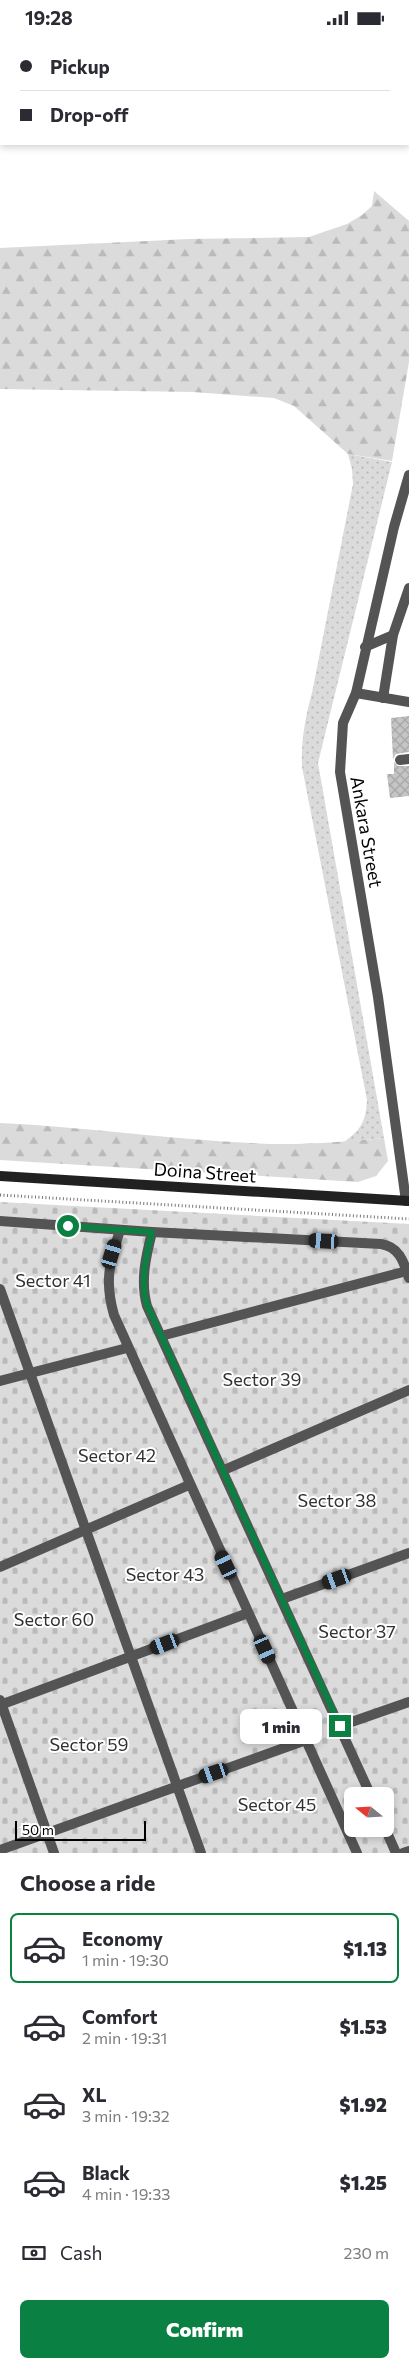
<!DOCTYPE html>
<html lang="en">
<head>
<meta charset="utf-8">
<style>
  body { margin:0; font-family:Commissioner,sans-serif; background:#f7f7f7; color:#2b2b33; height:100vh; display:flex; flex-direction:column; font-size:19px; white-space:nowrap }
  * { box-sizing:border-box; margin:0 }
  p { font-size:16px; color:#7c7c81 }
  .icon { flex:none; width:28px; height:28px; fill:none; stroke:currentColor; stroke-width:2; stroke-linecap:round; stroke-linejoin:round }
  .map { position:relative; height:1818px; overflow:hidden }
  .side { display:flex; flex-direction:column; background:#fff; flex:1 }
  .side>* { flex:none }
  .guide { position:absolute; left:0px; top:0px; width:410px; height:110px; box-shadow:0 2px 8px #0003; display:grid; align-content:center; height:110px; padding:0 20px; background:#fff }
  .needle { width:32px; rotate:288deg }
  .buttons { position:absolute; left:344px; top:1752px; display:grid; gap:10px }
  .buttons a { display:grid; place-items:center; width:50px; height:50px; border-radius:8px; background:#fff; box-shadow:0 2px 8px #0003; font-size:25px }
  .scale { position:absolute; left:15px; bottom:12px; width:131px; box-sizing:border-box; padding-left:5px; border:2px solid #000; border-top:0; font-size:14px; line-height:18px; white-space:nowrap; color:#000; -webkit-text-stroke:4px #fff; paint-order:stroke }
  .end { position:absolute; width:22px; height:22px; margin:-11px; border:6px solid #0b8043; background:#fff; box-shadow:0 0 0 2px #fff }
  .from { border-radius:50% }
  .bubble { position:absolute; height:35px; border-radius:8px; background:#fff; box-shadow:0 2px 8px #0003; font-size:16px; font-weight:800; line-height:35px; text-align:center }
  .car { position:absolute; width:15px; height:30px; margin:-15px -8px; border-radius:6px; box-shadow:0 0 4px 1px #0007; background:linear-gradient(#222 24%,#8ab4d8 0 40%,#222 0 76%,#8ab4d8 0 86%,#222 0) }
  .guide b { display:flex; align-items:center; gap:18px; height:48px; font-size:19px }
  .guide b+b { border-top:1px solid #e1e1e2 }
  .guide i { width:12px; height:12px; background:#2b2b33 }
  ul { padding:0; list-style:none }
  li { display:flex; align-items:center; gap:15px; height:70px; margin:0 10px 8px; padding:0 10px; border:2px solid transparent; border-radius:8px }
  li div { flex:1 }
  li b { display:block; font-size:19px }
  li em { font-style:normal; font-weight:800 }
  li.selected { border-color:#0b8043 }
  li>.icon { width:45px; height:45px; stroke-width:1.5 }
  h2 { padding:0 20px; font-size:22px; line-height:60px }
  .pay { display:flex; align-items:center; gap:12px; height:55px; padding:0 20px; font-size:19px }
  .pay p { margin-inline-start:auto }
  .action { display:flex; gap:10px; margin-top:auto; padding:10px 20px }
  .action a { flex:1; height:58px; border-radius:8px; background:#0b8043; color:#fff; font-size:20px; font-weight:800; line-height:58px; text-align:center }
  .status { display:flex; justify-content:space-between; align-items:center; height:35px; padding:0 25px; background:#fff; direction:ltr }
  .status svg { height:14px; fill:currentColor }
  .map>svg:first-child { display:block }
  .grass { fill:url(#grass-dots) }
  .forest { fill:url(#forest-firs) }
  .cemetery { fill:url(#cemetery-stones); fill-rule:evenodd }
  .building { fill:url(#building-cross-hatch) }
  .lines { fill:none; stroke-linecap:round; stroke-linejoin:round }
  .path { stroke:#767676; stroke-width:3; stroke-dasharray:1 2.5; stroke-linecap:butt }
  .lane { stroke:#545454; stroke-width:10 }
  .street { stroke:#545454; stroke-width:10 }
  .secondary { stroke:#212121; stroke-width:10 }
  .route { stroke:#0b8043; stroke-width:6 }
  .labels { text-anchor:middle; stroke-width:4; stroke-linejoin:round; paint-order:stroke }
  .street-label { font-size:18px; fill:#000; stroke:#fff }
  .park-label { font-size:18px; fill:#323232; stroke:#fff }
</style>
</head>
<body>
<div class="status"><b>19:28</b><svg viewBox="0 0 49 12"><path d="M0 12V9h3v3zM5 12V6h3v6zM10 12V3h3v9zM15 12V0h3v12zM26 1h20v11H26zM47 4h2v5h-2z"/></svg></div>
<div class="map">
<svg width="409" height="1818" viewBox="0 0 409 1818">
  <defs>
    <pattern id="grass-dots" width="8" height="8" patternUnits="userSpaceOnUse" patternTransform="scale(1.25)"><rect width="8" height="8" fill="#dbdbdb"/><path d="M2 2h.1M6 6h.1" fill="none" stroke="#bababa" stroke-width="1.8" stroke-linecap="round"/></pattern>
    <pattern id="forest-firs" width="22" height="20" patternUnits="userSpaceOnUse" patternTransform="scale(1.25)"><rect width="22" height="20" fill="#dbdbdb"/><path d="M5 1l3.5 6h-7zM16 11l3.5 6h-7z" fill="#bababa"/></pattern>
    <pattern id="cemetery-stones" width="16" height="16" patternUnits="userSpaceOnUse" patternTransform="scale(1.25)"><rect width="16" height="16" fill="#dbdbdb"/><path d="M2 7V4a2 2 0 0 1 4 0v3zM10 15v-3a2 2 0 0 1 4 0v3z" fill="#bababa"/></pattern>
    <pattern id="building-cross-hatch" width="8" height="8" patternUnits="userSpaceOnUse" patternTransform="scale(1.25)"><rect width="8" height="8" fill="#c4c4c4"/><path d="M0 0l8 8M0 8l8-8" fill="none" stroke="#a7a7a7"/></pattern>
  </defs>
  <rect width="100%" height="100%" fill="#fff"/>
  <!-- grass -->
  <path class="grass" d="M348 419 392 427 318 728 384 1103 344 1107C361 1095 366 1086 367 1065L302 732C301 706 305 683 312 658L353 449 352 434Z"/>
  <!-- forest -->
  <g class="forest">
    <polygon points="374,156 409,186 409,327 392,426 348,419 294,371 274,363 193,357 0,354 0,213 189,204 309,202 347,189 362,180 372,171"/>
    <path d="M0 1088C84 1092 167 1104 251 1108 295 1111 340 1107 384 1103L388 1126 376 1141 358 1147 0 1125Z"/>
  </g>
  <!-- cemetery -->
  <path class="cemetery" d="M0 1167 409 1189V1818H0ZM352 1761H385V1794H352Z"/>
  <!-- building -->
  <g class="building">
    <polygon points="409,681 409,717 396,719 393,724 391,683"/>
    <polygon points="394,727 398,731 409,731 409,761 390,763 387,739 394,739"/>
  </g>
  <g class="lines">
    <!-- path -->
    <polyline class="path" points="0,1160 409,1184"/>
    <!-- lane -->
    <g class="lane">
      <polyline points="365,612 393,600 409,553"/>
      <polyline points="356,658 409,667"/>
      <polyline points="383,663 393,600"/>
      <polyline points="400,725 409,724"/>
      <path d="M0 1186 152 1197 381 1209C400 1212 404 1228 409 1243"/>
      <path d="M120 1195C110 1228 104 1245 114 1280L357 1818"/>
      <path d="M152 1197C146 1221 140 1246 147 1271L371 1761"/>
      <polyline points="0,1254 201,1818"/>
      <polyline points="161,1301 407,1236"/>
      <polyline points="0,1346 127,1313"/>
      <polyline points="224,1435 409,1355"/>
      <polyline points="0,1532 189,1450"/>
      <polyline points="282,1564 409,1518"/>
      <polyline points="0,1665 54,1818"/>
      <polyline points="0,1670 248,1578"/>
      <polyline points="340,1691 409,1667"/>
      <polyline points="385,1793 396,1818"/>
      <polyline points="0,1815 306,1705"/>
      <polyline points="403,1818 409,1816"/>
    </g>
    <!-- street -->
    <g class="street">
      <polyline points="388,0 389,1"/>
      <polyline points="409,81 409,82"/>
      <polyline points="406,1166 378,962 340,737 343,688 356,658 394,492 409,440"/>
    </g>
    <!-- secondary -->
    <polyline class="secondary" points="0,1141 409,1166"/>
  </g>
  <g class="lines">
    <!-- route -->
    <path class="route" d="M68 1191 152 1197C146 1221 140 1246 147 1270L340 1691"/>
  </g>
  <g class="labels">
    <!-- street labels -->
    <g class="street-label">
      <text transform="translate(366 797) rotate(80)" y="6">Ankara Street</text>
      <text transform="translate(205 1138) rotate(4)" y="6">Doina Street</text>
    </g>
    <!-- park labels -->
    <g class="park-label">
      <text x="53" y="1252">Sector 41</text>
      <text x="262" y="1351">Sector 39</text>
      <text x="117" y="1427">Sector 42</text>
      <text x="337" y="1472">Sector 38</text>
      <text x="165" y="1546">Sector 43</text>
      <text x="54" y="1591">Sector 60</text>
      <text x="357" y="1603">Sector 37</text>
      <text x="89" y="1716">Sector 59</text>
      <text x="277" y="1776">Sector 45</text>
    </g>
  </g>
</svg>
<div class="buttons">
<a><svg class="needle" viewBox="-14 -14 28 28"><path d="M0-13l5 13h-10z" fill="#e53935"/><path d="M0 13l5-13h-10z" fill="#7c7c81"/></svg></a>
</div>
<div class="scale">50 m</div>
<i class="end from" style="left:68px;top:1191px"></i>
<i class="end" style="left:340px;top:1691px"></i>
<div class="bubble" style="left:240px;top:1674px;width:82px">1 min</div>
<i class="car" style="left:324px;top:1206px;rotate:273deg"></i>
<i class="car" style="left:112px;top:1219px;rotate:17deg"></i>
<i class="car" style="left:226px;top:1530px;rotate:335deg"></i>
<i class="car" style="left:337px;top:1544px;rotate:250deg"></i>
<i class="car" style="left:165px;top:1609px;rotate:249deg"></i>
<i class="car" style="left:265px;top:1614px;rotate:156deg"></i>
<i class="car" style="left:214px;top:1738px;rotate:251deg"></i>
<div class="guide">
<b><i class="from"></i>Pickup</b>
<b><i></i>Drop-off</b>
</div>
</div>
<section class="side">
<h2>Choose a ride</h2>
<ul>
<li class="selected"><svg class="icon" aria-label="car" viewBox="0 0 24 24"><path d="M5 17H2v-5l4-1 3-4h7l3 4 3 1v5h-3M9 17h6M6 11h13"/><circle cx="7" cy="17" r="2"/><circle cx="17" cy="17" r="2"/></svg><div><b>Economy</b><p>1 min · 19:30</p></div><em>$1.13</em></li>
<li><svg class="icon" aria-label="car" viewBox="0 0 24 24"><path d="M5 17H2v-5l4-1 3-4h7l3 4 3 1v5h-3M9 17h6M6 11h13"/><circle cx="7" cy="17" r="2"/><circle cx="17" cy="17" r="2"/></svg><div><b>Comfort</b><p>2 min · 19:31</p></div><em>$1.53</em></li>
<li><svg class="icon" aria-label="car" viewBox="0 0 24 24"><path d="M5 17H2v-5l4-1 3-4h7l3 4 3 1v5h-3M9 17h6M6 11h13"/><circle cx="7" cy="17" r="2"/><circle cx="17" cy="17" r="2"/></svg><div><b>XL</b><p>3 min · 19:32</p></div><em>$1.92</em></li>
<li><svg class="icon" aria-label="car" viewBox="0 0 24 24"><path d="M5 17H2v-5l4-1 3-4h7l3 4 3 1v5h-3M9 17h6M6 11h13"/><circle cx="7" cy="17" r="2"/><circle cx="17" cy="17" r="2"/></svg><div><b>Black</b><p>4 min · 19:33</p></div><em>$1.25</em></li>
</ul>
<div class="pay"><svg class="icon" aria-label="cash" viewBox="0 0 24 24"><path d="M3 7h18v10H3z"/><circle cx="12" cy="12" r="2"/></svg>Cash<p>230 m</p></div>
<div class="action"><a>Confirm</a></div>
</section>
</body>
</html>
